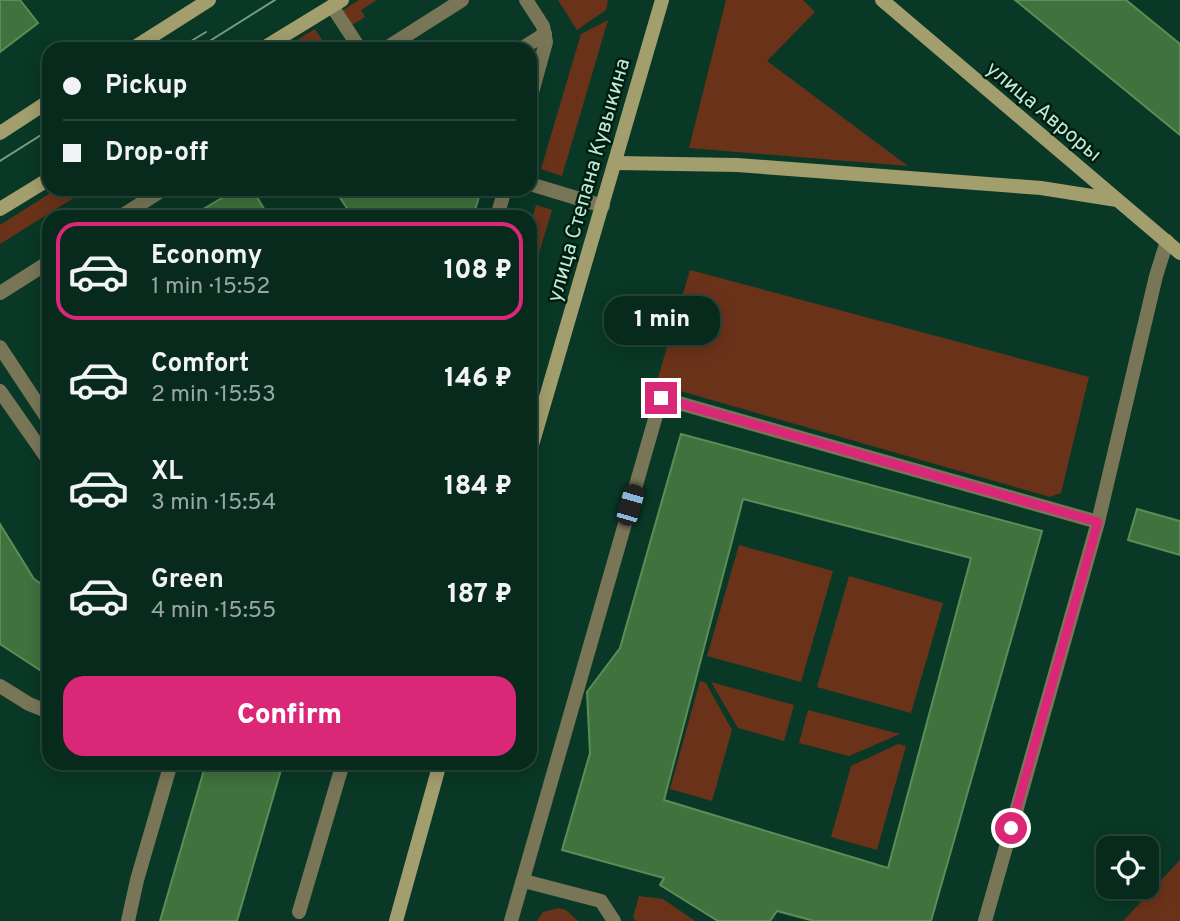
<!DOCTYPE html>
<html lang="en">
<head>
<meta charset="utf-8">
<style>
  body { margin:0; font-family:Overpass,sans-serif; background:#103225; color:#f1f3f6; height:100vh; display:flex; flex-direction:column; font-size:26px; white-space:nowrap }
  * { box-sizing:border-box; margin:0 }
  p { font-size:23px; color:#98a7a3 }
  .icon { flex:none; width:38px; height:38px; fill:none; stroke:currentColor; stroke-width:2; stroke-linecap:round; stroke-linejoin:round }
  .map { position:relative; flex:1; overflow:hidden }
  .side { position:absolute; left:42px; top:210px; width:495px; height:560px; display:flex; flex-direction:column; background:#072a1c; border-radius:21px; box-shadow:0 4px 18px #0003,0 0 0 2px #28463b }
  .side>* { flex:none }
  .top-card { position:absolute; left:42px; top:42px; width:495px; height:154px; border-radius:21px; box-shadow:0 4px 18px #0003,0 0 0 2px #28463b; display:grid; align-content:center; height:154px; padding:0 21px; background:#072a1c }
  .controls { position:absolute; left:1096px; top:836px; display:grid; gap:14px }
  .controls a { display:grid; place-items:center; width:63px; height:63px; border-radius:14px; background:#072a1c; box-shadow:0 4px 18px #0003,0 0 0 2px #28463b; font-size:35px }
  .end { position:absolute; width:32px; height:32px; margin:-16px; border:9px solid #db2777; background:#fff; box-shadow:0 0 0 4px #fff }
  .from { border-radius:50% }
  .bubble { position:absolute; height:49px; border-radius:21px; background:#072a1c; box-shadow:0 4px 18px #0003,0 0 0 2px #28463b; font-size:23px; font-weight:800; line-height:49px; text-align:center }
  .car { position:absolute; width:21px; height:42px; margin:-21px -10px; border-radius:9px; box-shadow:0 0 5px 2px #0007; background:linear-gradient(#222 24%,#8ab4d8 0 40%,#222 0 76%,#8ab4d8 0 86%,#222 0) }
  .top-card b { display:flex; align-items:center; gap:24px; height:66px; font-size:26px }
  .top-card b+b { border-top:2px solid #28463b }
  .top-card i { width:18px; height:18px; background:#f1f3f6 }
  ul { padding:12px 0 0; list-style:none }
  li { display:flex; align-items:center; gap:21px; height:98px; margin:0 14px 10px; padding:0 7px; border:4px solid transparent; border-radius:21px }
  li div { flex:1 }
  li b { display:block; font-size:26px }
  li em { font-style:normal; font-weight:800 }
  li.active { border-color:#db2777 }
  li>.icon { width:63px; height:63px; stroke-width:1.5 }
  .button { display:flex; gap:14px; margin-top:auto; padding:14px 21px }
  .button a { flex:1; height:80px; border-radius:21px; background:#db2777; color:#fff; font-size:28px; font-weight:800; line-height:80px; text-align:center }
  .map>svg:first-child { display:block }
  .green { fill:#6b321a }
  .building { fill:#40723d; stroke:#5a8e57; stroke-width:2; fill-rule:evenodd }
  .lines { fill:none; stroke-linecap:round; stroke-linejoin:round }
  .lane { stroke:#797658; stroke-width:14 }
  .secondary { stroke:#a39e6d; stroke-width:14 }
  .tram { stroke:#749f8b; stroke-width:2 }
  .route { stroke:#db2777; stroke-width:9 }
  .labels { text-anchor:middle; stroke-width:5; stroke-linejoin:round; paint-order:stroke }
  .street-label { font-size:21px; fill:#c1e9d4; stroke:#001e10 }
</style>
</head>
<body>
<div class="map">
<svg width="1180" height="921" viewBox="0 0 1180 921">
  <rect width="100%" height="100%" fill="#093826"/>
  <!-- green -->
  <g class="green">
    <polygon points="359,0 377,0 361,10 365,17 352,25 343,10"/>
    <polygon points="558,0 608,0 606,10 577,30"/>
    <polygon points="726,0 803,0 815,12 767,61 908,166 689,148"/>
    <polygon points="608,20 562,176 541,169 581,34"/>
    <polygon points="315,29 324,43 313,49 282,49"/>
    <polygon points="57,189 88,189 0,244 0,225"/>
    <polygon points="536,205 552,210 530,283 530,225"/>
    <polygon points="690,270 1089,377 1061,493 1050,497 656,384"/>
    <polygon points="739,545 833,571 801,682 707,656"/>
    <polygon points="849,576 943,603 911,713 817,687"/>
    <polygon points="700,681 706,683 732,730 712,801 670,789"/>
    <polygon points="711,682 794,705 784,741 738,728"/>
    <polygon points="808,710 900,734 849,756 799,743"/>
    <polygon points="898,744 906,746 877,850 831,837 851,766"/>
    <polygon points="1180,860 1180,921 1123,921"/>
    <polygon points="639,896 663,899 695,921 636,921 633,917"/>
    <polygon points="559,908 566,910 578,921 537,921 543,912"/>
  </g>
  <!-- building -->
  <g class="building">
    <polygon points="0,0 20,0 38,23 0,52"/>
    <polygon points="1015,0 1126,0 1180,44 1180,135"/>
    <polygon points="237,189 252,189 269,217 190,217"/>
    <polygon points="334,189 451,189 479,197 473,217 353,217"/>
    <path d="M681 434 1042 531 931 921H814L777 911 770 921H718L660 885 664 878 562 850 590 753 587 692 620 648ZM743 499 971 558 888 868 664 800Z"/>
    <polygon points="1137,509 1180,521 1180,555 1128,540"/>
    <polygon points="0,524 34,579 49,589 49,676 0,644"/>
    <polygon points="206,763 283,763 237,921 160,921"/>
  </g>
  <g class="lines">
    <!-- lane -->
    <g class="lane">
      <polyline points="526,0 543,26 546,42 530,100"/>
      <polyline points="332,6 360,49"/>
      <polyline points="385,49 462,0"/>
      <polyline points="521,49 545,34"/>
      <polyline points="530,184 603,206"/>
      <polyline points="120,217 164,189"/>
      <polyline points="497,217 505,189"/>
      <polyline points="0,293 49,262"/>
      <polyline points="0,347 49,421"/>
      <polyline points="0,391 49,461"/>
      <polyline points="1098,522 1156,276 1167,241"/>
      <polyline points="0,686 29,704 49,712"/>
      <polyline points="524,881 601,901 614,921"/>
      <polyline points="299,912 343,763"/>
      <polyline points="128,921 137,880 169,770 169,763"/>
      <polyline points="511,921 661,398 1098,522 985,921"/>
    </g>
    <!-- secondary -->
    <g class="secondary">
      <polyline points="882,0 1180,253"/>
      <polyline points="132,49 209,0"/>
      <polyline points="262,49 342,0"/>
      <polyline points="0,133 49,101"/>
      <polyline points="616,163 737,165 1041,188 1117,200"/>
      <polyline points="0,209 49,179"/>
      <polyline points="530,452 662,0"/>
      <polyline points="396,921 440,763"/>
    </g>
    <!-- tram -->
    <g class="tram">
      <polyline points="178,49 206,32"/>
      <polyline points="197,49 275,0"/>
      <polyline points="0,161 49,130"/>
    </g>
  </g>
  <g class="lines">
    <!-- route -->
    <polyline class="route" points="661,398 1098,522 1011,828"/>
  </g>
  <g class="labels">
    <!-- street labels -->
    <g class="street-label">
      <text transform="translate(1044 111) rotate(40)" y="7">улица Авроры</text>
      <text transform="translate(588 180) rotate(-74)" y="7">улица Степана Кувыкина</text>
    </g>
  </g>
</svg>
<div class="controls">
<a><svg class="icon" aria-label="locate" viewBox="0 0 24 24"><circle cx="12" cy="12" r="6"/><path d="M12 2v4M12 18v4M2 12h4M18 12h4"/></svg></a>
</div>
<i class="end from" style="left:1011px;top:828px"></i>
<i class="end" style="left:661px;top:398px"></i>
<div class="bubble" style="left:604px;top:296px;width:116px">1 min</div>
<i class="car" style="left:630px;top:505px;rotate:16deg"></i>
<div class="top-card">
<b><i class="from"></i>Pickup</b>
<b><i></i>Drop-off</b>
</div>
<section class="side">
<ul>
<li class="active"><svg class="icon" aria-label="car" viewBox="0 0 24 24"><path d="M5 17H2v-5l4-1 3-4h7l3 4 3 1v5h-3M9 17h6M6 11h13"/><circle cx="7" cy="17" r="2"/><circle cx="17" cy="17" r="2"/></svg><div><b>Economy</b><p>1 min · 15:52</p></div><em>108 ₽</em></li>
<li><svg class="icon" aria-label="car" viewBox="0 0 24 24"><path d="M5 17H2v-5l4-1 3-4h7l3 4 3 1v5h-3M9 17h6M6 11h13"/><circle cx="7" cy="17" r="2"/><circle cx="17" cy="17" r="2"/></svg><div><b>Comfort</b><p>2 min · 15:53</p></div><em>146 ₽</em></li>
<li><svg class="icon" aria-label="car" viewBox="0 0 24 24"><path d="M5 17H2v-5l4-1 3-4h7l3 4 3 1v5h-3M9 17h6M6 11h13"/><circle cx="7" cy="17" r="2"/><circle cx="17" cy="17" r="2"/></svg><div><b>XL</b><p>3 min · 15:54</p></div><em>184 ₽</em></li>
<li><svg class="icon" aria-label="car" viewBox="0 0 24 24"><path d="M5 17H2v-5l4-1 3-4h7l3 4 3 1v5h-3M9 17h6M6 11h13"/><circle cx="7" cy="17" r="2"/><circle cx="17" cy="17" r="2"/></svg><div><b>Green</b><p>4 min · 15:55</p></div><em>187 ₽</em></li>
</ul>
<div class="button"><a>Confirm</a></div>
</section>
</div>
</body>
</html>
